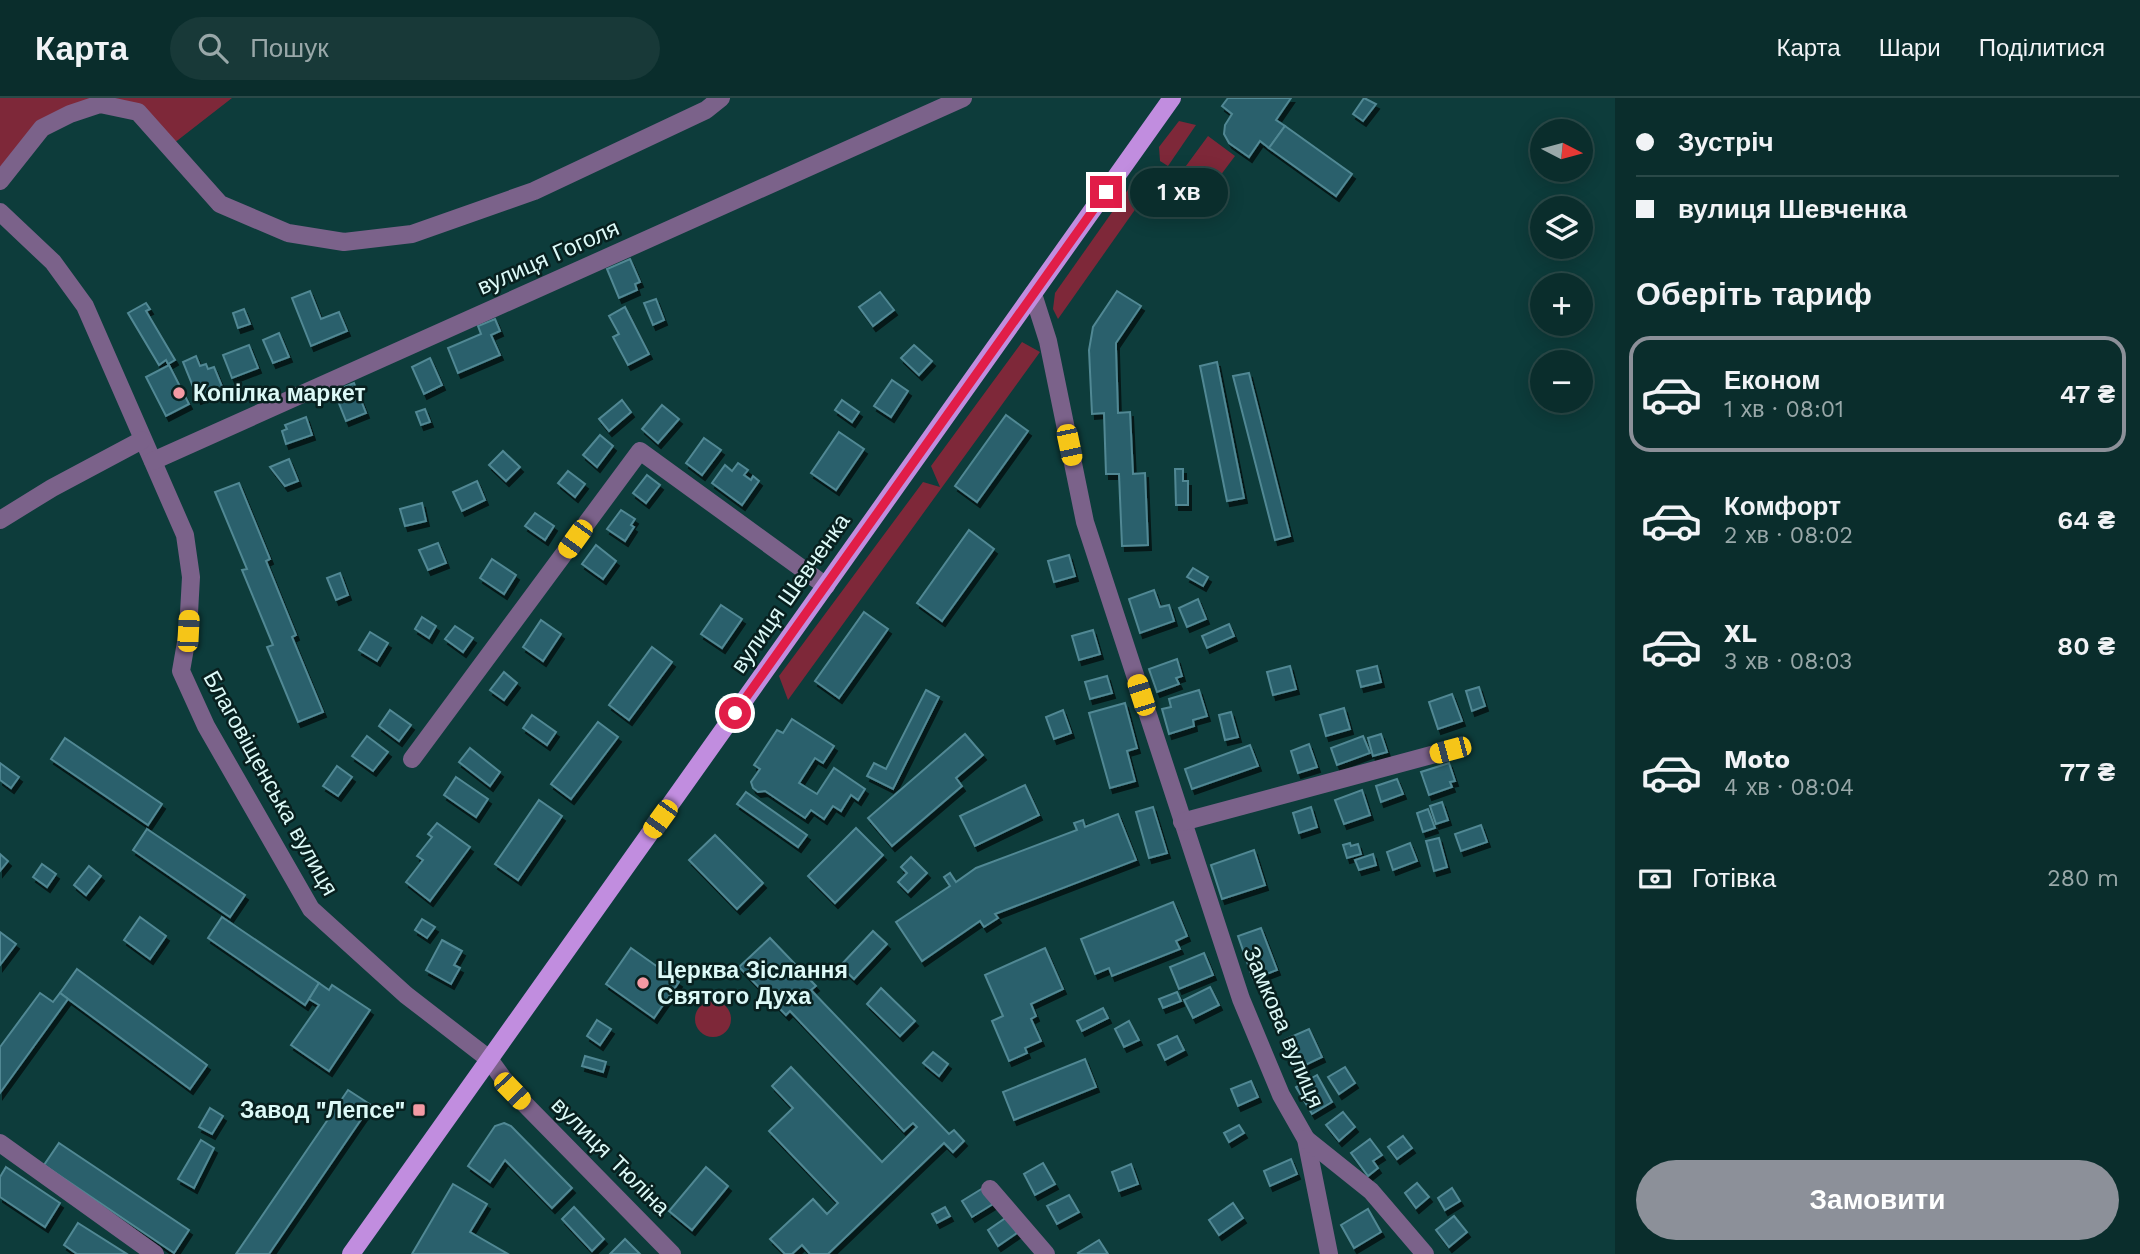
<!DOCTYPE html>
<html lang="uk">
<head>
<meta charset="utf-8">
<style>
  body { margin:0; font-family:"Work Sans",sans-serif; background:#183938; color:#f1f3f6; height:100vh; display:flex; flex-direction:column; font-size:26px; white-space:nowrap }
  * { box-sizing:border-box; margin:0 }
  p { font-size:23px; color:#99a8a9 }
  .icon { flex:none; width:38px; height:38px; fill:none; stroke:currentColor; stroke-width:2; stroke-linecap:round; stroke-linejoin:round }
  .map { position:relative; flex:1; overflow:hidden }
  .drawer { display:flex; flex-direction:column; background:#0a2d2c; width:525px }
  .drawer>* { flex:none }
  .hud { display:grid; align-content:center; height:154px; padding:0 21px; background:#0a2d2c }
  .needle { width:46px; rotate:96deg }
  .tools { position:absolute; left:1530px; top:21px; display:grid; gap:14px }
  .tools a { display:grid; place-items:center; width:63px; height:63px; border-radius:50%; background:#0a2d2c; box-shadow:0 4px 18px #0003,0 0 0 2px #2a4948; font-size:35px }
  .end { position:absolute; width:32px; height:32px; margin:-16px; border:9px solid #e11d48; background:#fff; box-shadow:0 0 0 4px #fff }
  .from { border-radius:50% }
  .bubble { position:absolute; height:49px; border-radius:24px; background:#0a2d2c; box-shadow:0 4px 18px #0003,0 0 0 2px #2a4948; font-size:23px; font-weight:600; line-height:49px; text-align:center }
  .car { position:absolute; width:21px; height:42px; margin:-21px -10px; border-radius:9px; box-shadow:0 0 5px 2px #0007; background:linear-gradient(#f5c518 24%,#345 0 40%,#f5c518 0 76%,#345 0 86%,#f5c518 0) }
  .hud b { display:flex; align-items:center; gap:24px; height:66px; font-size:26px }
  .hud b+b { border-top:2px solid #2a4948 }
  .hud i { width:18px; height:18px; background:#f1f3f6 }
  ul { padding:0; list-style:none }
  li { display:flex; align-items:center; gap:21px; height:116px; margin:0 14px 10px; padding:0 7px; border:4px solid transparent; border-radius:21px }
  li div { flex:1 }
  li b { display:block; font-size:26px }
  li em { font-style:normal; font-weight:600 }
  li.selected { border-color:#8c9099 }
  li>.icon { width:63px; height:63px; stroke-width:1.5 }
  h2 { padding:0 21px; font-size:32px; line-height:84px }
  .pay { display:flex; align-items:center; gap:18px; height:77px; padding:0 21px; font-size:26px }
  .pay p { margin-inline-start:auto }
  .primary-button { display:flex; gap:14px; margin-top:auto; padding:14px 21px }
  .primary-button a { flex:1; height:80px; border-radius:42px; background:#8c9099; color:#fff; font-size:28px; font-weight:600; line-height:80px; text-align:center }
  header { display:flex; align-items:center; gap:42px; box-sizing:border-box; height:98px; padding:0 35px; background:#0a2d2c; border-bottom:2px solid #2a4948 }
  header strong { font-size:33px }
  nav { display:flex; gap:38px; margin-inline-start:auto; font-size:24px }
  .search { width:490px; height:63px; background:#183938; display:flex; align-items:center; gap:18px; box-sizing:border-box; padding:0 24px; border-radius:38px; color:#99a8a9; font-size:26px }
  main { display:flex; flex:1; min-height:0 }
  .map>svg:first-child { display:block }
  .green { fill:#7e2839 }
  .building { fill:#2a616c; stroke:#518894; stroke-width:2; filter:url(#shadow) }
  .lines { fill:none; stroke-linecap:round; stroke-linejoin:round }
  .minor { stroke:#7b628a; stroke-width:18 }
  .major { stroke:#c18ddf; stroke-width:18 }
  .route { stroke:#e11d48; stroke-width:9 }
  .poi-dot { fill:#f49aa4; stroke:#08201f; stroke-width:2.5 }
  .labels { text-anchor:middle; stroke-width:5; stroke-linejoin:round; paint-order:stroke }
  .street-label { font-size:23px; fill:#dcf9f7; stroke:#08201f }
  .poi-label { font-size:23px; font-weight:bold; fill:#dcf9f7; stroke:#08201f; text-anchor:start }
</style>
</head>
<body>
<header>
<strong>Карта</strong>
<div class="search"><svg class="icon" aria-label="search" viewBox="0 0 24 24"><circle cx="10" cy="10" r="6"/><path d="M15 15l6 6"/></svg>Пошук</div>
<nav><a>Карта</a><a>Шари</a><a>Поділитися</a></nav>
</header>
<main>
<div class="map">
<svg width="1615" height="1156" viewBox="0 0 1615 1156">
  <defs>
    <filter id="shadow"><feDropShadow dx="3" dy="5" stdDeviation="0" flood-color="#0009"/></filter>
  </defs>
  <rect width="100%" height="100%" fill="#0d3c3b"/>
  <!-- green -->
  <g class="green">
    <polygon points="0,0 232,0 169,49 137,14 71,16 0,80"/>
    <polygon points="1179,23 1196,27 1168,68 1160,63 1159,49"/>
    <polygon points="1208,38 1235,58 1217,82 1229,90 1221,101 1183,72"/>
    <polygon points="1149,72 1158,79 1058,221 1053,211 1055,195 1139,76"/>
    <polygon points="1022,244 1040,254 788,602 779,578 923,384 940,389 931,368"/>
    <circle cx="713" cy="921" r="18"/>
  </g>
  <!-- building -->
  <g class="building">
    <polygon points="1228,0 1291,0 1276,22 1285,28 1269,50 1260,43 1249,59 1229,45 1224,36 1225,27 1232,16 1222,8"/>
    <polygon points="1364,0 1376,6 1363,23 1353,16"/>
    <polygon points="1285,28 1352,76 1336,98 1269,50"/>
    <polygon points="1174,90 1183,97 1174,109 1165,102"/>
    <polygon points="630,161 640,184 635,186 637,192 619,200 607,171"/>
    <polygon points="310,193 321,221 339,214 347,233 311,248 292,200"/>
    <polygon points="1117,193 1141,208 1116,245 1116,251 1118,315 1130,314 1133,376 1145,375 1148,447 1122,448 1119,376 1106,376 1104,315 1092,316 1089,252 1093,229"/>
    <polygon points="880,194 894,212 873,228 859,209"/>
    <polygon points="656,201 664,222 653,227 644,205"/>
    <polygon points="146,205 150,211 146,213 175,262 168,266 166,262 159,267 128,215"/>
    <polygon points="625,209 649,256 628,267 613,239 619,236 609,218"/>
    <polygon points="244,211 250,226 238,230 233,215"/>
    <polygon points="495,221 500,233 491,237 500,257 458,275 448,250 481,236 478,228"/>
    <polygon points="279,235 289,259 273,265 263,242"/>
    <polygon points="249,247 258,270 232,280 223,257"/>
    <polygon points="914,247 932,263 919,277 901,260"/>
    <polygon points="196,258 200,268 206,266 208,271 214,269 223,291 198,301 183,264"/>
    <polygon points="430,260 442,287 424,296 412,269"/>
    <polygon points="1217,264 1244,400 1227,403 1200,268"/>
    <polygon points="169,267 189,306 166,318 146,279"/>
    <polygon points="1249,275 1290,438 1275,442 1233,278"/>
    <polygon points="892,282 908,293 891,319 874,308"/>
    <polygon points="354,285 366,315 346,323 334,293"/>
    <polygon points="622,302 631,314 609,333 599,321"/>
    <polygon points="842,302 859,314 852,324 835,312"/>
    <polygon points="662,307 679,321 658,345 642,331"/>
    <polygon points="425,311 430,324 421,327 416,314"/>
    <polygon points="1006,317 1028,333 977,404 955,388"/>
    <polygon points="306,319 312,337 286,346 282,333 287,331 285,327"/>
    <polygon points="839,334 864,351 836,392 811,375"/>
    <polygon points="600,337 613,348 597,369 583,357"/>
    <polygon points="704,340 721,352 702,377 686,365"/>
    <polygon points="503,353 520,369 506,383 489,367"/>
    <polygon points="289,361 298,383 285,388 270,369"/>
    <polygon points="738,365 748,372 744,377 751,382 753,378 759,383 742,407 712,385 725,367 732,373"/>
    <polygon points="1175,371 1183,371 1183,383 1188,383 1188,407 1176,407"/>
    <polygon points="568,373 585,386 575,399 558,385"/>
    <polygon points="647,377 660,387 646,405 633,395"/>
    <polygon points="477,383 485,402 462,413 453,394"/>
    <polygon points="239,385 270,461 266,463 296,537 292,539 323,614 298,624 267,549 273,547 242,472 247,471 215,394"/>
    <polygon points="422,405 426,423 405,428 400,411"/>
    <polygon points="621,412 635,421 631,427 634,429 625,443 607,431"/>
    <polygon points="535,415 554,428 545,442 525,428"/>
    <polygon points="969,432 994,451 942,523 917,505"/>
    <polygon points="438,445 446,465 428,472 419,452"/>
    <polygon points="596,447 616,463 603,481 582,466"/>
    <polygon points="1069,457 1075,478 1054,484 1048,463"/>
    <polygon points="492,461 516,477 504,496 480,480"/>
    <polygon points="1193,470 1208,479 1203,488 1187,479"/>
    <polygon points="340,475 348,497 336,502 327,480"/>
    <polygon points="1154,492 1160,509 1169,507 1174,523 1140,535 1129,501"/>
    <polygon points="1198,501 1206,521 1187,529 1179,510"/>
    <polygon points="721,507 742,521 722,550 701,536"/>
    <polygon points="864,514 888,531 839,600 815,583"/>
    <polygon points="422,519 436,528 429,540 415,531"/>
    <polygon points="541,522 561,536 543,563 523,549"/>
    <polygon points="1229,526 1234,538 1207,550 1202,538"/>
    <polygon points="455,528 473,540 463,554 445,541"/>
    <polygon points="1093,532 1100,556 1079,562 1072,538"/>
    <polygon points="370,534 388,545 377,563 359,552"/>
    <polygon points="652,549 672,564 629,622 609,607"/>
    <polygon points="1177,561 1182,578 1176,580 1179,586 1157,594 1149,571"/>
    <polygon points="1290,568 1296,591 1273,597 1267,574"/>
    <polygon points="1377,568 1381,584 1361,589 1357,573"/>
    <polygon points="504,574 517,585 504,602 490,592"/>
    <polygon points="1107,578 1112,595 1090,601 1085,584"/>
    <polygon points="1479,589 1485,608 1472,613 1466,593"/>
    <polygon points="926,592 939,599 893,691 867,678 874,665 886,671"/>
    <polygon points="1199,592 1207,618 1193,622 1194,628 1169,636 1162,611 1171,609 1169,601"/>
    <polygon points="1452,596 1462,623 1438,631 1429,604"/>
    <polygon points="1125,605 1137,650 1127,653 1135,683 1110,690 1089,615"/>
    <polygon points="1344,610 1350,631 1326,638 1320,617"/>
    <polygon points="390,612 411,627 399,643 379,628"/>
    <polygon points="1063,612 1071,635 1054,641 1046,619"/>
    <polygon points="1231,614 1238,639 1225,642 1219,617"/>
    <polygon points="532,617 556,634 547,647 523,630"/>
    <polygon points="792,621 834,648 823,665 815,660 799,685 817,696 834,670 865,691 858,702 851,697 841,713 833,708 824,721 811,712 805,720 765,693 758,694 753,690 751,684 760,671 754,667 777,632 783,635"/>
    <polygon points="598,624 618,639 571,701 551,686"/>
    <polygon points="965,636 983,657 956,680 962,688 892,748 868,720"/>
    <polygon points="1381,636 1387,654 1373,658 1368,640"/>
    <polygon points="367,638 388,654 373,673 352,658"/>
    <polygon points="1363,638 1370,655 1337,667 1331,650"/>
    <polygon points="65,640 162,706 148,727 51,661"/>
    <polygon points="1309,646 1317,669 1298,675 1291,653"/>
    <polygon points="1250,647 1258,668 1192,691 1185,671"/>
    <polygon points="470,650 500,674 490,688 459,664"/>
    <polygon points="0,665 19,679 11,690 0,682"/>
    <polygon points="1449,665 1455,683 1450,684 1452,689 1429,697 1421,674"/>
    <polygon points="337,668 352,679 338,698 323,688"/>
    <polygon points="456,679 488,701 476,719 444,697"/>
    <polygon points="1397,681 1403,696 1381,704 1376,688"/>
    <polygon points="1025,687 1039,717 975,748 960,718"/>
    <polygon points="1362,692 1370,717 1344,726 1335,702"/>
    <polygon points="746,694 807,737 798,749 737,706"/>
    <polygon points="539,702 562,718 518,782 495,766"/>
    <polygon points="1442,704 1448,722 1436,726 1430,708"/>
    <polygon points="1153,709 1167,755 1149,760 1136,714"/>
    <polygon points="1311,709 1317,729 1299,735 1293,715"/>
    <polygon points="1428,711 1435,730 1423,734 1417,715"/>
    <polygon points="1118,716 1136,762 995,816 998,820 984,829 980,823 922,863 896,824 950,788 944,779 950,775 956,784 976,770 1077,732 1074,725 1083,722 1085,729"/>
    <polygon points="437,725 470,749 430,803 406,784 423,762 417,758 432,739 428,736"/>
    <polygon points="1481,727 1487,744 1461,753 1455,736"/>
    <polygon points="856,730 883,757 835,805 808,778"/>
    <polygon points="147,731 245,797 230,819 133,752"/>
    <polygon points="715,737 763,785 737,811 689,762"/>
    <polygon points="1439,740 1447,769 1434,773 1426,743"/>
    <polygon points="1350,745 1351,748 1358,746 1361,756 1347,760 1343,747"/>
    <polygon points="1410,745 1417,763 1393,772 1387,754"/>
    <polygon points="1254,752 1265,787 1222,801 1211,767"/>
    <polygon points="0,756 8,763 0,773"/>
    <polygon points="1373,756 1376,767 1359,772 1355,762"/>
    <polygon points="911,759 927,775 908,794 898,784 907,775 901,769"/>
    <polygon points="42,766 56,776 47,789 33,779"/>
    <polygon points="89,768 101,778 86,797 74,787"/>
    <polygon points="1173,804 1187,838 1176,843 1180,851 1112,878 1109,870 1095,876 1081,841"/>
    <polygon points="140,819 166,838 150,861 124,842"/>
    <polygon points="222,819 319,885 305,907 208,840"/>
    <polygon points="422,821 435,829 427,840 415,832"/>
    <polygon points="1261,830 1277,872 1253,881 1238,838"/>
    <polygon points="873,833 887,846 854,881 840,868"/>
    <polygon points="0,834 16,846 0,867"/>
    <polygon points="770,840 816,888 811,892 949,1036 954,1032 964,1043 953,1054 944,1045 828,1156 810,1156 802,1147 792,1156 785,1156 770,1141 813,1101 827,1116 838,1105 769,1033 793,1010 772,988 791,969 882,1064 917,1029 913,1025 904,1033 790,913 786,917 739,869"/>
    <polygon points="442,842 462,853 454,867 460,870 451,886 426,872"/>
    <polygon points="631,850 679,884 654,920 606,886"/>
    <polygon points="1045,850 1063,891 1031,906 1036,918 1031,921 1041,943 1025,950 1027,955 1009,963 992,923 1003,918 985,877"/>
    <polygon points="1204,855 1213,877 1179,891 1170,869"/>
    <polygon points="77,871 207,967 190,991 60,895"/>
    <polygon points="319,885 329,892 332,887 370,912 329,973 291,947 319,907 309,901"/>
    <polygon points="1210,889 1219,907 1193,920 1184,902"/>
    <polygon points="881,890 915,923 900,938 867,906"/>
    <polygon points="1177,894 1181,903 1163,910 1159,901"/>
    <polygon points="40,895 53,904 60,895 68,901 0,995 0,949"/>
    <polygon points="1103,910 1108,920 1082,933 1077,923"/>
    <polygon points="597,922 611,931 600,947 587,938"/>
    <polygon points="1129,923 1139,942 1124,949 1115,931"/>
    <polygon points="1309,931 1322,959 1297,971 1284,942"/>
    <polygon points="1177,938 1184,952 1165,962 1158,947"/>
    <polygon points="933,954 948,966 939,978 923,965"/>
    <polygon points="585,958 606,964 603,974 582,968"/>
    <polygon points="1085,961 1096,989 1014,1022 1003,994"/>
    <polygon points="1345,969 1355,985 1339,996 1328,979"/>
    <polygon points="1317,977 1332,1004 1312,1016 1296,989"/>
    <polygon points="1251,983 1258,999 1238,1008 1231,991"/>
    <polygon points="348,992 371,1007 269,1156 236,1156"/>
    <polygon points="210,1010 223,1018 212,1036 199,1029"/>
    <polygon points="1343,1014 1355,1029 1339,1043 1326,1027"/>
    <polygon points="504,1025 511,1028 572,1090 552,1110 505,1062 490,1084 468,1068 495,1028"/>
    <polygon points="1239,1027 1244,1035 1229,1044 1224,1035"/>
    <polygon points="1403,1038 1412,1050 1397,1061 1388,1049"/>
    <polygon points="1370,1041 1382,1057 1373,1063 1378,1070 1368,1078 1351,1055"/>
    <polygon points="201,1042 214,1050 194,1090 178,1081"/>
    <polygon points="59,1045 189,1132 174,1155 44,1067"/>
    <polygon points="1291,1061 1297,1076 1270,1088 1264,1073"/>
    <polygon points="1043,1065 1055,1086 1035,1097 1024,1076"/>
    <polygon points="1131,1066 1138,1086 1119,1093 1112,1074"/>
    <polygon points="6,1069 60,1105 45,1129 0,1099 0,1079"/>
    <polygon points="706,1069 728,1088 692,1132 669,1113"/>
    <polygon points="1417,1085 1429,1099 1416,1110 1405,1095"/>
    <polygon points="453,1086 487,1106 470,1134 508,1156 412,1156"/>
    <polygon points="983,1090 993,1106 972,1119 962,1103"/>
    <polygon points="1452,1090 1460,1103 1445,1112 1438,1100"/>
    <polygon points="1069,1097 1079,1114 1057,1126 1047,1108"/>
    <polygon points="1233,1105 1243,1120 1219,1137 1209,1122"/>
    <polygon points="574,1109 604,1141 592,1153 562,1121"/>
    <polygon points="945,1109 950,1118 937,1125 932,1116"/>
    <polygon points="1368,1111 1381,1134 1354,1150 1341,1127"/>
    <polygon points="1454,1118 1467,1134 1449,1149 1436,1132"/>
    <polygon points="1007,1119 1017,1135 998,1148 988,1132"/>
    <polygon points="78,1125 127,1156 77,1156 64,1147"/>
    <polygon points="625,1141 640,1156 610,1156"/>
    <polygon points="1099,1142 1108,1156 1079,1156 1078,1155"/>
  </g>
  <g class="lines">
    <!-- minor -->
    <g class="minor">
      <polyline points="0,83 42,30 70,16 100,6 138,14 220,106 288,135 344,144 412,136 534,93 706,12 721,0"/>
      <polyline points="0,114 53,164 85,208 185,437 191,479 188,533 181,573 206,628 311,811 406,897 489,961 512,993 672,1156"/>
      <polyline points="1033,196 1048,243 1085,424 1241,901 1281,997 1306,1041 1329,1156"/>
      <polyline points="153,363 963,0"/>
      <polyline points="0,422 52,390 142,342"/>
      <polyline points="412,661 640,353 826,488"/>
      <polyline points="1182,724 1450,652"/>
      <polyline points="1306,1041 1371,1093 1425,1156"/>
      <polyline points="0,1045 155,1156"/>
      <polyline points="990,1091 1046,1156"/>
    </g>
    <!-- major -->
    <polyline class="major" points="351,1156 1172,0"/>
  </g>
  <g class="lines">
    <!-- route -->
    <polyline class="route" points="735,615 1106,94"/>
  </g>
  <!-- markers -->
  <g class="poi-dot">
    <circle cx="179" cy="295" r="7"/>
    <circle cx="643" cy="885" r="7"/>
    <rect x="412" y="1005" width="14" height="14" rx="3.5"/>
  </g>
  <g class="labels">
    <!-- street labels -->
    <g class="street-label">
      <text transform="translate(548 159) rotate(-24)" y="8">вулиця Гоголя</text>
      <text transform="translate(790 495) rotate(-55)" y="8">вулиця Шевченка</text>
      <text transform="translate(271 685) rotate(61)" y="8">Благовіщенська вулиця</text>
      <text transform="translate(1284 929) rotate(67)" y="8">Замкова вулиця</text>
      <text transform="translate(611 1058) rotate(45)" y="8">вулиця Тюліна</text>
    </g>
    <!-- poi labels -->
    <g class="poi-label">
      <text x="193" y="303">Копілка маркет</text>
      <text x="657" y="880">Церква Зіслання<tspan x="657" dy="26">Святого Духа</tspan></text>
      <text x="405" y="1020" text-anchor="end">Завод "Лепсе"</text>
    </g>
  </g>
</svg>
<div class="tools">
<a><svg class="needle" viewBox="-14 -14 28 28"><path d="M0-13l5 13h-10z" fill="#e53935"/><path d="M0 13l5-13h-10z" fill="#99a8a9"/></svg></a>
<a><svg class="icon" aria-label="layers" viewBox="0 0 24 24"><path d="M12 4l9 5-9 5-9-5zM3 14l9 5 9-5"/></svg></a>
<a>+</a>
<a>−</a>
</div>
<i class="end from" style="left:735px;top:615px"></i>
<i class="end" style="left:1106px;top:94px"></i>
<div class="bubble" style="left:1130px;top:70px;width:98px">1 хв</div>
<i class="car" style="left:1069px;top:347px;rotate:168deg"></i>
<i class="car" style="left:575px;top:441px;rotate:216deg"></i>
<i class="car" style="left:188px;top:533px;rotate:3deg"></i>
<i class="car" style="left:1141px;top:597px;rotate:342deg"></i>
<i class="car" style="left:1450px;top:652px;rotate:255deg"></i>
<i class="car" style="left:660px;top:721px;rotate:216deg"></i>
<i class="car" style="left:512px;top:993px;rotate:136deg"></i>
</div>
<section class="drawer">
<div class="hud">
<b><i class="from"></i>Зустріч</b>
<b><i></i>вулиця Шевченка</b>
</div>
<h2>Оберіть тариф</h2>
<ul>
<li class="selected"><svg class="icon" aria-label="car" viewBox="0 0 24 24"><path d="M5 17H2v-5l4-1 3-4h7l3 4 3 1v5h-3M9 17h6M6 11h13"/><circle cx="7" cy="17" r="2"/><circle cx="17" cy="17" r="2"/></svg><div><b>Економ</b><p>1 хв · 08:01</p></div><em>47 ₴</em></li>
<li><svg class="icon" aria-label="car" viewBox="0 0 24 24"><path d="M5 17H2v-5l4-1 3-4h7l3 4 3 1v5h-3M9 17h6M6 11h13"/><circle cx="7" cy="17" r="2"/><circle cx="17" cy="17" r="2"/></svg><div><b>Комфорт</b><p>2 хв · 08:02</p></div><em>64 ₴</em></li>
<li><svg class="icon" aria-label="car" viewBox="0 0 24 24"><path d="M5 17H2v-5l4-1 3-4h7l3 4 3 1v5h-3M9 17h6M6 11h13"/><circle cx="7" cy="17" r="2"/><circle cx="17" cy="17" r="2"/></svg><div><b>XL</b><p>3 хв · 08:03</p></div><em>80 ₴</em></li>
<li><svg class="icon" aria-label="car" viewBox="0 0 24 24"><path d="M5 17H2v-5l4-1 3-4h7l3 4 3 1v5h-3M9 17h6M6 11h13"/><circle cx="7" cy="17" r="2"/><circle cx="17" cy="17" r="2"/></svg><div><b>Moto</b><p>4 хв · 08:04</p></div><em>77 ₴</em></li>
</ul>
<div class="pay"><svg class="icon" aria-label="cash" viewBox="0 0 24 24"><path d="M3 7h18v10H3z"/><circle cx="12" cy="12" r="2"/></svg>Готівка<p>280 m</p></div>
<div class="primary-button"><a>Замовити</a></div>
</section>
</main>
</body>
</html>
